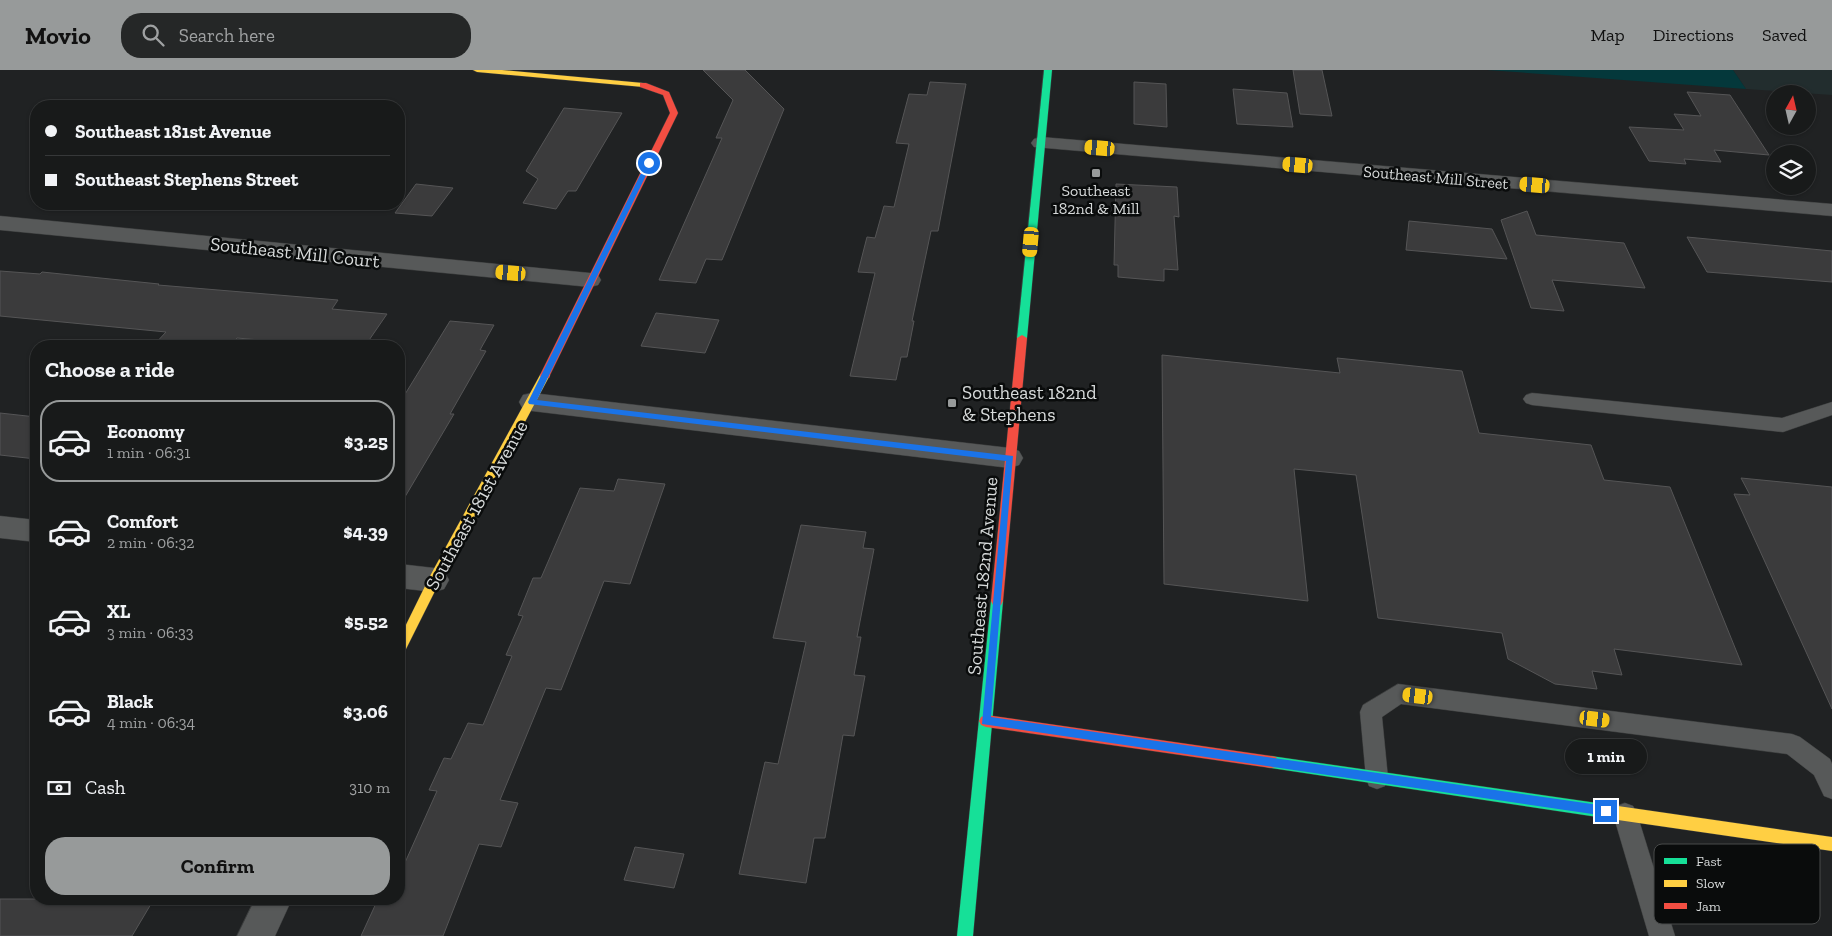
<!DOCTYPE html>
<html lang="en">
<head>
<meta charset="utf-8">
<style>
  body { margin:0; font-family:"Zilla Slab",serif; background:#252727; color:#f1f3f6; height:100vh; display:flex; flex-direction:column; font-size:19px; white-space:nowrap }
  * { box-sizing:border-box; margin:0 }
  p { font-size:16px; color:#9fa1a2 }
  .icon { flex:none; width:28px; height:28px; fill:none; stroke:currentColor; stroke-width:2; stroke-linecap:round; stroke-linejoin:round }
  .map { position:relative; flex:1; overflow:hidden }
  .details { position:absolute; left:30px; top:270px; width:375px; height:565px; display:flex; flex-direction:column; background:#181a1a; border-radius:20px; box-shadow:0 1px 4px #0004,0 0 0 1px #363839 }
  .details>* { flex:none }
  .hud { position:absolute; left:30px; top:30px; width:375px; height:110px; border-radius:20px; box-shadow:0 1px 4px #0004,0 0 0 1px #363839; display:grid; align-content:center; height:110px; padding:0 15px; background:#181a1a }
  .needle { width:32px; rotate:8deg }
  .tools { position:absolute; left:1766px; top:15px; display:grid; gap:10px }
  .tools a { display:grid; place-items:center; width:50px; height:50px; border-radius:50%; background:#181a1a; box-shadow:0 1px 4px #0004,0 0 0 1px #363839; font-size:25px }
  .end { position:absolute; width:22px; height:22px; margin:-11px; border:6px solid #1a73e8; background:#fff; box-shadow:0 0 0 2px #fff }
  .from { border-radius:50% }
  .bubble { position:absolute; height:35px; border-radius:18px; background:#181a1a; box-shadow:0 1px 4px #0004,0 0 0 1px #363839; font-size:16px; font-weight:700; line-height:35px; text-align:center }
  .car { position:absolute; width:15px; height:30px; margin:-15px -8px; border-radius:6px; box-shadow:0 0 4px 1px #0007; background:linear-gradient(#f5c518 24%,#345 0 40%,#f5c518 0 76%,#345 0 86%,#f5c518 0) }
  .hud b { display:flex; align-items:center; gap:18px; height:48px; font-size:19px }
  .hud b+b { border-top:1px solid #363839 }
  .hud i { width:12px; height:12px; background:#f1f3f6 }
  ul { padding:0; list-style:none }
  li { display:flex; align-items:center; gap:15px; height:82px; margin:0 10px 8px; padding:0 5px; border:2px solid transparent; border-radius:20px }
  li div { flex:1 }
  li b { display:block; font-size:19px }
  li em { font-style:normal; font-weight:700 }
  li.selected { border-color:#979a9a }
  li>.icon { width:45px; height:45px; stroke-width:1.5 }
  h2 { padding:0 15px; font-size:22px; line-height:60px }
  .pay { display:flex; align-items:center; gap:12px; height:55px; padding:0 15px; font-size:19px }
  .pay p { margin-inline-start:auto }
  .action { display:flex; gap:10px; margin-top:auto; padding:10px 15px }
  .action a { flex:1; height:58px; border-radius:20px; background:#979a9a; color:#111; font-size:20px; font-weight:700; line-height:58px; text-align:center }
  header { display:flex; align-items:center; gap:30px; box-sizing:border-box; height:70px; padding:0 25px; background:#979a9a; color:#111 }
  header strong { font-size:24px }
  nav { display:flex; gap:28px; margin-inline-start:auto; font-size:18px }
  .search { width:350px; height:45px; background:#252727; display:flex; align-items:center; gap:12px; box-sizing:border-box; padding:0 18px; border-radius:20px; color:#9fa1a2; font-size:19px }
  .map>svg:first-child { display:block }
  .built { fill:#222d2e }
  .green { fill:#04383b }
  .building { fill:#3b3b3c; stroke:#555556 }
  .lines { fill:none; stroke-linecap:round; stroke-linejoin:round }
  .lane-casing { stroke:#3b3d3d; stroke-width:1 }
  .street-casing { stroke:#3b3d3d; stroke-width:1 }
  .fast-casing { stroke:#3b3d3d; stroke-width:1 }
  .slow-casing { stroke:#3b3d3d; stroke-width:1 }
  .jam-casing { stroke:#3b3d3d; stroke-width:1 }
  .lane { fill:#575959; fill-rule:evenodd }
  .street { fill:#575959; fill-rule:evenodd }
  .fast { fill:#16e098; fill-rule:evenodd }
  .slow { fill:#ffcf43; fill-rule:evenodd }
  .jam { fill:#f24e42; fill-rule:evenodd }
  .route { fill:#1a73e8 }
  .poi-dot { fill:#979a9a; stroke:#0a0c0c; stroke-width:2 }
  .labels { text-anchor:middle; stroke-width:5; stroke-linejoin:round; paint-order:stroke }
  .far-street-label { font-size:16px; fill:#d7dada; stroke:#0a0c0c }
  .far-poi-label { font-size:16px; fill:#d7dada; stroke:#0a0c0c }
  .street-label { font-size:19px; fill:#d7dada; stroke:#0a0c0c }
  .poi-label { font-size:19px; fill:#d7dada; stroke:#0a0c0c; text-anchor:start }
  .key { fill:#0a0c0c; stroke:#484a4a; stroke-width:1 }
  .key-label { font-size:14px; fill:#d7dada }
</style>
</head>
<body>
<header>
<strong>Movio</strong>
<div class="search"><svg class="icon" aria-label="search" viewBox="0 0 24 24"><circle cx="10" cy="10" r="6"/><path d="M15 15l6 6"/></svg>Search here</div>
<nav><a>Map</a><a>Directions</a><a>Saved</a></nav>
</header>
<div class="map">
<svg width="1832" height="866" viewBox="0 0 1832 866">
  <rect width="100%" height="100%" fill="#202223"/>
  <!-- built -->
  <polygon class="built" points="1733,0 1832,0 1832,25 1746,19"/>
  <!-- green -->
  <polygon class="green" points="1487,0 1733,0 1746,19"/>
  <!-- building -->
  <g class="building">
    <polygon points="703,0 745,0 784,39 722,190 706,189 696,213 659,210 722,68 716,68 733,30"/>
    <polygon points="1293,0 1322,0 1332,46 1300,44"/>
    <polygon points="930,12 966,14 938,161 931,161 912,251 914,251 907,287 901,287 896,310 850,306 875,203 858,202 867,167 875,168 884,136 894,137 909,74 896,73 909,24 927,25"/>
    <polygon points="1134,12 1166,14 1167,57 1134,54"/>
    <polygon points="1233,19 1287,23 1293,57 1237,54"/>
    <polygon points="1687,22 1730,25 1769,85 1714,80 1721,92 1684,89 1686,94 1649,91 1629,57 1684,60 1674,44 1701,46"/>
    <polygon points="564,38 622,43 576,121 568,121 556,139 523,133 538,109 526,101"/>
    <polygon points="416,114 453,118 432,146 395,143"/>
    <polygon points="1116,114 1177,117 1179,147 1174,146 1178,200 1164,199 1164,211 1118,207 1118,195 1114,195"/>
    <polygon points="1527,141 1536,165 1624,173 1645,218 1552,210 1564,241 1531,238 1501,150"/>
    <polygon points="1409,151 1492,159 1507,189 1406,180"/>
    <polygon points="1687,167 1832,181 1832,212 1707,202"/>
    <polygon points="0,201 40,204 42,202 159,214 158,215 338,230 332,239 387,244 365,276 330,276 237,268 230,276 153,276 166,262 0,246"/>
    <polygon points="656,243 719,250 705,283 641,276"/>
    <polygon points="450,251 494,255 480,280 486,281 450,344 454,344 399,437 399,334"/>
    <polygon points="1162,285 1340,303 1337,288 1462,301 1479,363 1591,375 1604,410 1670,417 1742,595 1614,579 1622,605 1592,601 1597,619 1555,614 1508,589 1502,563 1378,548 1356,405 1294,399 1308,531 1164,514"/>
    <polygon points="0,343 36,347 36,389 0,385"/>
    <polygon points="1741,408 1832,417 1832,639 1734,424 1750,425"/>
    <polygon points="618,409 665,414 630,514 604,511 561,620 546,618 500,730 518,733 501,777 479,774 443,866 361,866 378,829 399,829 399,806 437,721 429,720 444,688 451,689 468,653 483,655 512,586 506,585 523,546 518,545 533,508 541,508 580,418 614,421"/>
    <polygon points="801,455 866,462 863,478 874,479 857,567 861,567 854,605 865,606 854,666 843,665 825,768 814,768 806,813 739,804 765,692 778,694 806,572 773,568"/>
    <polygon points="635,777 684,784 674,818 624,810"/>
    <polygon points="0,829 154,829 132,866 0,866"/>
  </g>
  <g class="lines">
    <!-- lane casing -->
    <g class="lane-casing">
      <g id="lane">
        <polygon points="1532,323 1782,348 1832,332 1832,345 1783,362 1532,335 1526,333 1523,329 1526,325"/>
        <polygon points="1398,614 1792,664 1800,667 1830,689 1832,694 1832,729 1824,726 1814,705 1787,684 1401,634 1382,647 1388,708 1385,716 1377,719 1369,716 1366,708 1360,642 1363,635"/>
        <polygon points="1625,733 1633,736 1637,744 1675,866 1649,866 1613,744 1617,736"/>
      </g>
    </g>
    <!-- street casing -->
    <g class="street-casing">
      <g id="street">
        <polygon points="1041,67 1832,134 1832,146 1034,77 1031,73 1034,69"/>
        <polygon points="0,146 590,203 598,205 601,210 598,215 590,217 0,160"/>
        <polygon points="532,323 1010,378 1019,381 1023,388 1019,395 1010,398 532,341 523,339 519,332 523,325"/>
        <polygon points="0,446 36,450 36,472 0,468"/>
        <polygon points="399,494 434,498 444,501 449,510 444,519 434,522 399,518"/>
        <polygon points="255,829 292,829 275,866 237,866"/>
      </g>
    </g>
    <!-- fast casing -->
    <g class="fast-casing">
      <g id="fast">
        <polygon points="1044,0 1052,0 1027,268 1022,271 1017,268"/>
        <polygon points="997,526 1001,527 1003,531 973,866 957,866 991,531 993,527"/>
        <polygon points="1271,686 1611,735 1616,737 1618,742 1616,747 1611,749 1271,698 1266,697 1264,692 1266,687"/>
      </g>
    </g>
    <!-- slow casing -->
    <g class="slow-casing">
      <g id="slow">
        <polygon points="473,0 502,0 643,13 647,15 643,17 477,2"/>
        <polygon points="545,301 550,305 439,513 403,585 399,586 399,569 430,506 540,305"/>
        <polygon points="1611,735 1832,767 1832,781 1611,749 1606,747 1604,742 1606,737"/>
      </g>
    </g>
    <!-- jam casing -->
    <g class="jam-casing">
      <g id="jam">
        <polygon points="640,13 646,13 669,22 678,43 550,305 549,308 541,308 540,305 670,43 663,25 640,17"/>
        <polygon points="1022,265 1027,268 1003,531 1001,535 997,536 993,535 991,531 1017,268"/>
        <polygon points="986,645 1271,686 1276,687 1278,692 1276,697 1271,698 986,657 981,655 979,651 981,647"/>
      </g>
    </g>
    <!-- lane -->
    <use href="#lane" class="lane"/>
    <!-- street -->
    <use href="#street" class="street"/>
    <!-- fast -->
    <use href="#fast" class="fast"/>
    <!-- slow -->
    <use href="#slow" class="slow"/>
    <!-- jam -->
    <use href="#jam" class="jam"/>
  </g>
  <!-- route -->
  <polygon class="route" points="649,91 652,93 537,330 1013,386 991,647 1606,736 1611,741 1609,745 1606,746 982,654 1006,391 529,334 528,332 646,93"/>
  <!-- markers -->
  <g class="poi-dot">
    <rect x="1091" y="98" width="10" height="10" rx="2.5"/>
    <rect x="947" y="328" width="10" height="10" rx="2.5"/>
  </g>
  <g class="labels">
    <!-- far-street labels -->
    <g class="far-street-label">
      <text transform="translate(1436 107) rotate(5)" y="6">Southeast Mill Street</text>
    </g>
    <!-- far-poi labels -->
    <g class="far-poi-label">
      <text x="1096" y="126">Southeast<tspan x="1096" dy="18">182nd &amp; Mill</tspan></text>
    </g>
    <!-- street labels -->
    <g class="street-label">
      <text transform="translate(295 182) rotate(6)" y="7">Southeast Mill Court</text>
      <text transform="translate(476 435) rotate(-61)" y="7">Southeast 181st Avenue</text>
      <text transform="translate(982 506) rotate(-85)" y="7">Southeast 182nd Avenue</text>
    </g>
    <!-- poi labels -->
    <g class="poi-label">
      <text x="962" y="329">Southeast 182nd<tspan x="962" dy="22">&amp; Stephens</tspan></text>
    </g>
  </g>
  <!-- legend -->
  <rect x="1654" y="774" width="166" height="80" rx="8" class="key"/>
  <rect x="1664" y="788" width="23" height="6" fill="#16e098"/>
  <rect x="1664" y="810" width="23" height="7" fill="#ffcf43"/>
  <rect x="1664" y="833" width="23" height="6" fill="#f24e42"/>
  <g class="key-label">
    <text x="1696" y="796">Fast</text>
    <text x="1696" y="818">Slow</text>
    <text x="1696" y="841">Jam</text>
  </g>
</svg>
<div class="tools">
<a><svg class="needle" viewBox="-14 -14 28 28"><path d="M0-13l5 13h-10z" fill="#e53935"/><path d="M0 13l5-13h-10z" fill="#9fa1a2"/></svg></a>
<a><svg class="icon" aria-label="layers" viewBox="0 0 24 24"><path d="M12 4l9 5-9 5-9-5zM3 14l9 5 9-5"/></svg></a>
</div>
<i class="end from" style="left:649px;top:93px"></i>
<i class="end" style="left:1606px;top:741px"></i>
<div class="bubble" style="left:1565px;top:669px;width:82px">1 min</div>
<i class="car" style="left:1100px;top:78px;rotate:275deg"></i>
<i class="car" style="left:1298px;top:95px;rotate:275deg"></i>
<i class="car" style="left:1535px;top:115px;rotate:275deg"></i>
<i class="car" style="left:1031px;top:172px;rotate:185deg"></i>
<i class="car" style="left:511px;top:203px;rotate:275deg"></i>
<i class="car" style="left:1418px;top:626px;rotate:277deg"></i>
<i class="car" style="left:1595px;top:649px;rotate:97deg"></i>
<div class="hud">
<b><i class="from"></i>Southeast 181st Avenue</b>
<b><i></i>Southeast Stephens Street</b>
</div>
<section class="details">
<h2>Choose a ride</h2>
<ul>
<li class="selected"><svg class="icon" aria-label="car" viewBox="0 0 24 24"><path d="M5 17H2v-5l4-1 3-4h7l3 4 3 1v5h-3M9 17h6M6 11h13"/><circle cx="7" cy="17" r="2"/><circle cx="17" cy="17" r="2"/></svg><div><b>Economy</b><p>1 min · 06:31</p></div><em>$3.25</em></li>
<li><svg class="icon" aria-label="car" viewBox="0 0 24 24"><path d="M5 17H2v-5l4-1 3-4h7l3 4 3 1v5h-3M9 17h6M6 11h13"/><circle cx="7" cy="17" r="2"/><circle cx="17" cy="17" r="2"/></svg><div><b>Comfort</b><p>2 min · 06:32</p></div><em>$4.39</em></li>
<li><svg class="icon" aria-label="car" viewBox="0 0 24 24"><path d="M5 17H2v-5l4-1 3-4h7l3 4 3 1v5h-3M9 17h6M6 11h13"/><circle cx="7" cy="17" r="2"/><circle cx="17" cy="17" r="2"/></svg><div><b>XL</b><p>3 min · 06:33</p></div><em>$5.52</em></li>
<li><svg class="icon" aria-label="car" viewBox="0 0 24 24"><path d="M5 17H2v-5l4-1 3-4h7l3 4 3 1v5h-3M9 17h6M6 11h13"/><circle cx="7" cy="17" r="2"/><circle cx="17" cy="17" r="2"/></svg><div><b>Black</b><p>4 min · 06:34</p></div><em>$3.06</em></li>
</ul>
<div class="pay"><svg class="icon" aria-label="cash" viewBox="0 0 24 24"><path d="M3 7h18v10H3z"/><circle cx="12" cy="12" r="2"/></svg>Cash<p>310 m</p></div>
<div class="action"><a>Confirm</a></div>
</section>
</div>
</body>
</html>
